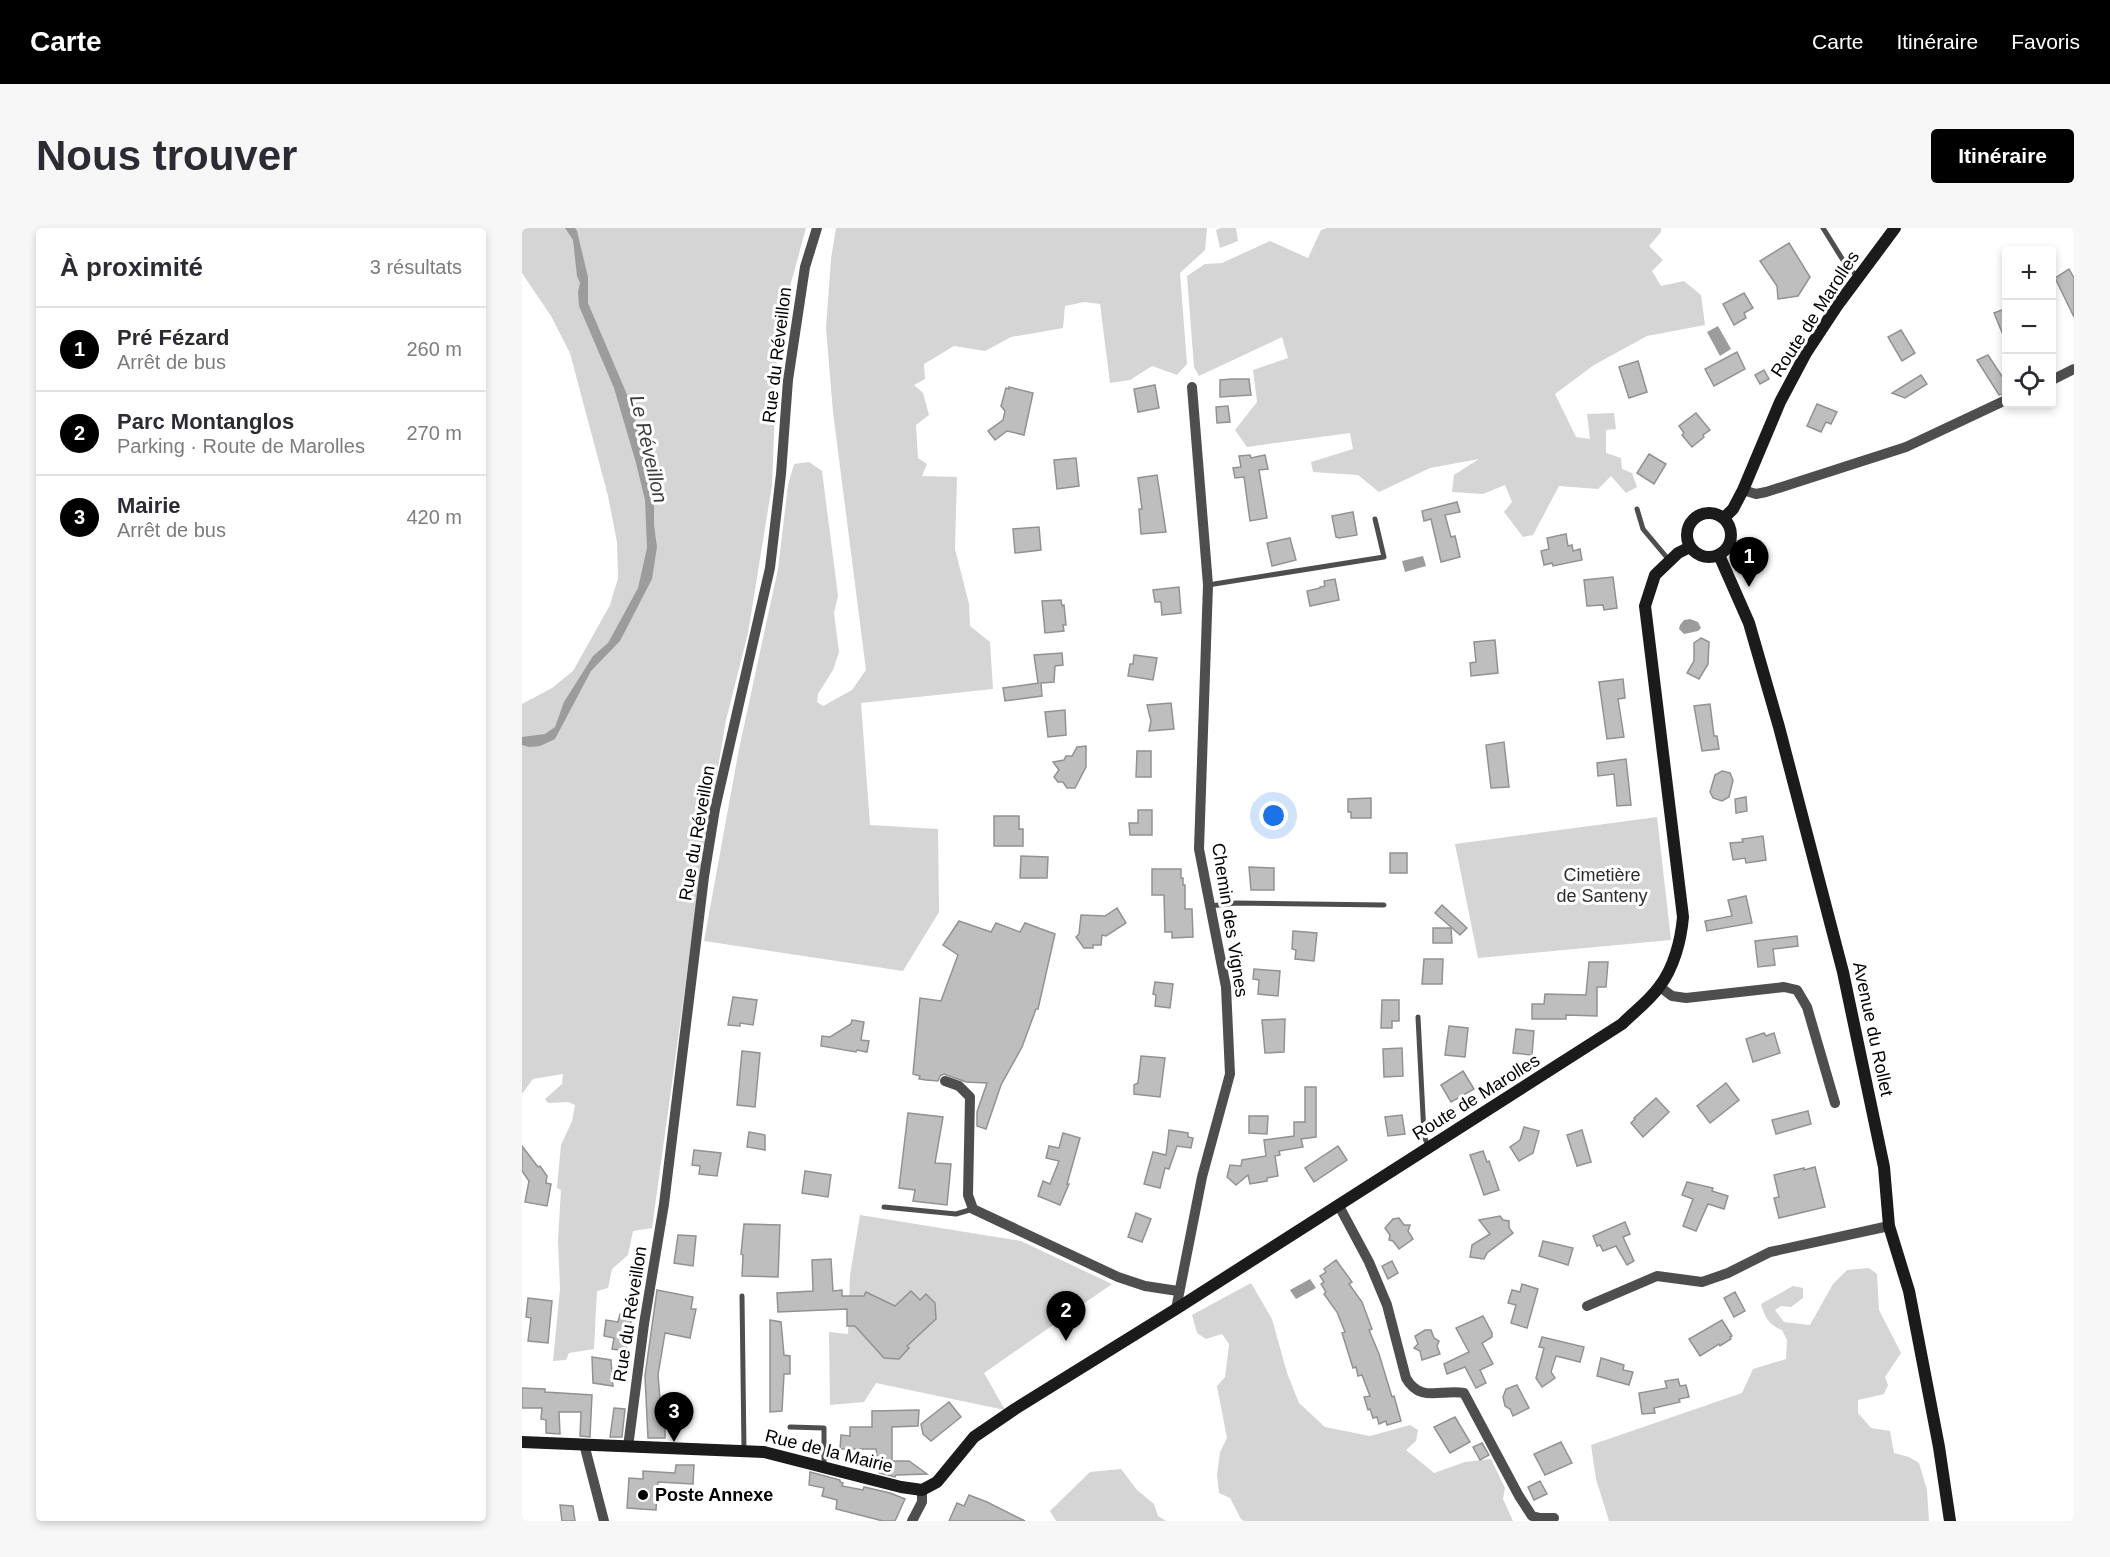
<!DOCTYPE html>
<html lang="fr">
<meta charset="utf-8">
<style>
body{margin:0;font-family:Arial,sans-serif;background:#f7f7f7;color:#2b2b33}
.controls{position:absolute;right:18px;top:18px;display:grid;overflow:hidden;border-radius:6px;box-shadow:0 3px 9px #0003}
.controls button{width:54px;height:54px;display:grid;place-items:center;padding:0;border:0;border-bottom:2px solid #e1e1e2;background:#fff;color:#2b2b33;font:30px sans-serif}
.you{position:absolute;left:752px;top:588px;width:21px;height:21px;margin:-15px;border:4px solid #fff;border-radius:50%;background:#1a73e8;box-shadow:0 0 0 9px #1a73e833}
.badge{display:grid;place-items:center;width:39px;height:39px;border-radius:50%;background:#000;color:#fff;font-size:20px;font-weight:700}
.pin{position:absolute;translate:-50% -50px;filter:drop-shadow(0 2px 3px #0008)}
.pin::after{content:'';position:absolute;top:32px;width:21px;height:18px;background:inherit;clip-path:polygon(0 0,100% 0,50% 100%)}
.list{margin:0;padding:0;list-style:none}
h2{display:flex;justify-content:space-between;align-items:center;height:78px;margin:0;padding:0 24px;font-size:26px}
h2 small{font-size:20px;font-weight:400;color:#7c7c81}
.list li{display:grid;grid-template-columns:39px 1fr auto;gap:18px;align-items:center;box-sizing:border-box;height:84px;padding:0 24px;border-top:2px solid #e1e1e2}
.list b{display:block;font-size:22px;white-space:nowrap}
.list p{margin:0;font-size:20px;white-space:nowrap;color:#7c7c81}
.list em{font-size:20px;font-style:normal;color:#7c7c81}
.icon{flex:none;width:33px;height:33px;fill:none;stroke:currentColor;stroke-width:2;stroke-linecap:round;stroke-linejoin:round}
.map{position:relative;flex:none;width:1552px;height:1293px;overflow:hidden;border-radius:6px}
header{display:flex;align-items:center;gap:36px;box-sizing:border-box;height:84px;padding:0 30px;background:#000;color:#fff}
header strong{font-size:28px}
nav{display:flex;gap:33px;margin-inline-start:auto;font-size:21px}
.intro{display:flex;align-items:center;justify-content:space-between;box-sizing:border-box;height:144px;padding:0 36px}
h1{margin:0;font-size:42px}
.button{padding:15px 27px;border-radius:6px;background:#000;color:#fff;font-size:21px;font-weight:700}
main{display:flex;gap:36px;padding:0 36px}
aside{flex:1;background:#fff;border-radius:6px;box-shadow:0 3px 9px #0003}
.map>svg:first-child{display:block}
.green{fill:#d5d5d5}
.water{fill:#9c9c9c}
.building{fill:#bebebe;stroke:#929292;stroke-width:1.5}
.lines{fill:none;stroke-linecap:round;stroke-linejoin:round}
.lane{stroke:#4e4e4e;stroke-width:5}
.street{stroke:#4e4e4e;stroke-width:10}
.secondary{stroke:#1b1b1b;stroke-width:12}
.poi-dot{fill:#000;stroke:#fff;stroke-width:2}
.labels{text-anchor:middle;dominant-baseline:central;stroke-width:6;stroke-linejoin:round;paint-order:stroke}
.street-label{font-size:18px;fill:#000;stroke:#fff}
.park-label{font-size:18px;fill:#2c2c2c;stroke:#fff}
.poi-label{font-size:18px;font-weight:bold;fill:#000;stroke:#fff;text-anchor:start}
.water-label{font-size:20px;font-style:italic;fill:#3d3d3d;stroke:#fff}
</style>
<header>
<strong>Carte</strong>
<nav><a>Carte</a><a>Itinéraire</a><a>Favoris</a></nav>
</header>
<div class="intro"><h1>Nous trouver</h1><a class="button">Itinéraire</a></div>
<main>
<aside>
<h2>À proximité<small>3 résultats</small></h2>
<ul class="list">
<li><span class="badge">1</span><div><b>Pré Fézard</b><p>Arrêt de bus</p></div><em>260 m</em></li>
<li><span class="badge">2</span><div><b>Parc Montanglos</b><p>Parking · Route de Marolles</p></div><em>270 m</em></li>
<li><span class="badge">3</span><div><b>Mairie</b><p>Arrêt de bus</p></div><em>420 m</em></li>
</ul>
</aside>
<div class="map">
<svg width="1552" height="1293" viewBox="0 0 1552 1293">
<rect width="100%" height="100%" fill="#fff"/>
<g class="green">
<polygon points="0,0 284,0 269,55 255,129 250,257 226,405 204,492 182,622 130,1000 111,1003 106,1027 90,1041 86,1060 75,1063 72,1121 47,1125 44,1132 31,1133 38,1061 36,1012 39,962 35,960 39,917 50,893 53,877 46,874 26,875 23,871 40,856 41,846 11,851 0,866 0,476 30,460 51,443 88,377 96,350 95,314 86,268 48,125 29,88 0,45"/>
<polygon points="314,0 685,0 683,22 658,45 665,136 655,147 630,138 608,152 588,155 578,76 562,74 543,78 541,100 489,109 463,123 432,118 402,136 403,151 392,157 401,165 407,187 394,197 396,230 405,236 400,248 435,249 433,321 447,376 448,398 468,414 471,461 339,475 348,597 416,601 417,684 381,743 182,713 217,521 256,341 266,257 272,236 287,234 300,243 316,368 312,385 317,424 311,442 296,466 295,474 301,478 330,462 344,442 311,184 304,100 309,31"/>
<polygon points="699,0 714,0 716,13 698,20 694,2"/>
<polygon points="805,0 1139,0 1139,4 1127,18 1141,32 1130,43 1139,58 1162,53 1179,67 1183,97 1125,108 1072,137 1033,166 1054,209 1068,211 1065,186 1092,185 1094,201 1084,202 1084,225 1099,230 1100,241 1110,245 1115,259 1104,265 1089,248 1076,261 1037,258 1011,307 1001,309 982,284 990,274 983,257 961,266 930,264 932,247 957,231 908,240 857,264 836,247 791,244 789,234 831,221 828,205 725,219 713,202 735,174 731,142 766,130 760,109 677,148 672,139 665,48 683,36 700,35 748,13 786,30 799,2"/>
<polygon points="1135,589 1149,712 956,730 933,616"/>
<polygon points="338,987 499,1013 590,1056 462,1145 483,1182 354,1155 342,1174 308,1177 307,1104 326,1106 328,1047"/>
<path d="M1347,1040L1355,1046L1357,1082L1379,1125L1363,1149L1366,1157L1362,1166L1336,1172V1185L1349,1200L1368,1203L1372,1225L1387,1229L1397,1235L1405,1262L1407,1293H1087L1074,1251L1069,1217L1220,1165L1231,1141L1264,1131L1265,1112L1260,1102C1247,1097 1243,1090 1239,1076L1271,1058L1281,1060V1070L1269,1079L1259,1078L1253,1082L1262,1094L1288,1097L1311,1056L1325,1042Z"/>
<polygon points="729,1055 750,1091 765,1145 777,1175 803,1199 848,1208 888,1197 896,1202 894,1213 884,1222 912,1245 943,1234 969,1231 983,1260 981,1271 991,1293 722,1293 719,1291 708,1270 697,1265 695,1247 698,1224 705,1210 695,1158 703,1149 707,1116 700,1106 684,1111 675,1105 670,1087"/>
<polygon points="599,1241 615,1262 632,1276 636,1288 644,1293 534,1293 528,1283 568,1244"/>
</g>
<g class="water">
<polygon points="43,0 53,0 55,3 66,49 66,75 109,176 132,268 132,297 135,319 130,351 98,413 69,443 33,511 18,518 7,519 0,517 0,509 23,506 33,499 42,474 71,428 86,415 116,360 125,320 123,272 114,235 92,160 57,78 56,64 58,55 55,48 51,12"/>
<polygon points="1196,98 1209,121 1198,128 1185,104"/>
<polygon points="901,328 904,338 883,344 880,333"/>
<polygon points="1168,391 1176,394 1179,400 1176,403 1162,406 1157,401 1158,397 1162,392"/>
<polygon points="788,1051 794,1060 774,1071 768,1062"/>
</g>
<g class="building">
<polygon points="1267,15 1288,49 1276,68 1256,71 1255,58 1238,33"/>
<polygon points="1547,41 1552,50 1552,89 1533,50"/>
<polygon points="1222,65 1231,80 1222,85 1224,90 1212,97 1201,76"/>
<polygon points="1485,80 1485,114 1484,114 1472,85"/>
<polygon points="1379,102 1393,125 1380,133 1366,109"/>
<polygon points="1215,124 1223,141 1192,158 1183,141"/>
<polygon points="1466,127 1485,156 1485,165 1477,167 1455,132"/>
<polygon points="1116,133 1125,164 1107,170 1097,139"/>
<polygon points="1242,142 1247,151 1238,156 1233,147"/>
<polygon points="1399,147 1405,156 1383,170 1370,165"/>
<polygon points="710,151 727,151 729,167 698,169 698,152"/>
<polygon points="633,157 637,180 616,184 612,161"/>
<polygon points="487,159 511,165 502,207 485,203 473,212 466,203 481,192 483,183 479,178 484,160 487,161"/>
<polygon points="1295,176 1315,184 1309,196 1304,194 1299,204 1285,198"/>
<polygon points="706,178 708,194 695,195 694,179"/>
<polygon points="1174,185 1188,202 1181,207 1182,209 1170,219 1160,207 1162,205 1157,198"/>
<polygon points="1127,226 1144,236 1132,256 1115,245"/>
<polygon points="728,227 729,230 743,227 746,241 737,242 745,290 728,293 722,249 713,250 711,240 719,239 717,228"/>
<polygon points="554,230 557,258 535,261 532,232"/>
<polygon points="635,247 644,304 619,306 617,281 620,281 616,250"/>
<polygon points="935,274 938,284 923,287 929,309 933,308 938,329 919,334 909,291 902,293 900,283"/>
<polygon points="831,284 835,307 817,310 814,309 810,288"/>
<polygon points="517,299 519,322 493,325 491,301"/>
<polygon points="1044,306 1046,318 1050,317 1051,323 1058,321 1060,332 1031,338 1030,335 1022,337 1019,323 1027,321 1025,310"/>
<polygon points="768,310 774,332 750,338 745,315"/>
<polygon points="1091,349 1095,380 1082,382 1081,377 1065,378 1062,352"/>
<polygon points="813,351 817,372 788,378 785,363 798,360 798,359 803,358 802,353"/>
<polygon points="657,359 659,385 640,387 639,374 633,374 631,362"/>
<polygon points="539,372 540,378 542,377 544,397 541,397 542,403 523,405 520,373"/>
<polygon points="1179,410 1187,414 1186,436 1177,451 1165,445 1172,433 1172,415"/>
<polygon points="973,412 976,445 949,448 948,435 954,434 952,414"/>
<polygon points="540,425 541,437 533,438 532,454 519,455 520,468 483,473 481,460 517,455 516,455 512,427"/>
<polygon points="612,427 635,430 631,452 606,448 608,436 611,436"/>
<polygon points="1101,451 1103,470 1096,471 1102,509 1085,511 1077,454"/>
<polygon points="649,475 652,501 627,503 629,493 625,477"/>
<polygon points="1188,476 1192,508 1195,508 1197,521 1180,523 1172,478"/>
<polygon points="543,482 544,507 526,509 523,484"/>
<polygon points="982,514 987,559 969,560 964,517"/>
<polygon points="564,518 564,539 553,560 545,560 541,554 536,554 532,549 537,542 531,534 542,532 544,528 550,528 555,519"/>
<polygon points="615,523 629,523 629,549 614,549"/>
<polygon points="1104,531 1109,577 1095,578 1092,546 1076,548 1075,535"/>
<polygon points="1200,543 1208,545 1211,552 1207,569 1200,573 1191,570 1188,564 1193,547"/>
<polygon points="1224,569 1225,583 1214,585 1213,571"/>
<polygon points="849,570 849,590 829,590 829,584 826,584 826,571"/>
<polygon points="616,582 630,582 630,607 608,607 607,595 616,595"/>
<polygon points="472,588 497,588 497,601 501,601 501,618 472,618"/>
<polygon points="1241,608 1244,632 1224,635 1223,630 1211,632 1208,615 1221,614 1220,611"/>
<rect x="868" y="625" width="17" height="20"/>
<polygon points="499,628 526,629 525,650 498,650"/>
<polygon points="727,639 752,640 752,662 729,662"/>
<polygon points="630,641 659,641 659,650 661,650 661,657 663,657 663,681 670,681 671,709 650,710 650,704 643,704 642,667 630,667"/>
<polygon points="1224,668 1230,695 1185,703 1183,693 1210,688 1206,672"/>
<polygon points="920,677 945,700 938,707 913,685"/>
<polygon points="595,680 604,695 584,708 580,707 579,717 571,717 571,720 562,720 554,709 557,706 559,687 583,688"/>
<polygon points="437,693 469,704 474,695 498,704 503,695 533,706 516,781 514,781 500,819 479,857 464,901 455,898 455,884 465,855 444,854 422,846 418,848 416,853 404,852 397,851 398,848 391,846 398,770 419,773 436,727 421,717"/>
<polygon points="911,700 929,700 930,715 911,715"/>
<polygon points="771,703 795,705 792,733 773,731 774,722 770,721"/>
<polygon points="1275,708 1276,718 1251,721 1253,737 1236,739 1233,713"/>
<polygon points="902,731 921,731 920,756 900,756"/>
<polygon points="1067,734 1086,734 1084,759 1075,759 1075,788 1044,787 1044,791 1010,791 1010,776 1022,776 1023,766 1064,767"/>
<polygon points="732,741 758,743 756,768 736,766 737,752 731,751"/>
<polygon points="633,754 651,756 648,780 633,778 634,767 631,766"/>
<polygon points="211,769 235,772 231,797 218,795 218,798 206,797"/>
<polygon points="860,772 877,772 877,793 870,793 870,800 859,800"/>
<polygon points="763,791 762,824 743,825 740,792"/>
<polygon points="330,792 342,794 339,812 347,813 345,824 335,822 334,824 299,818 300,808 308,809 329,796"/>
<polygon points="927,798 946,800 943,829 923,827"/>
<polygon points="994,801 1012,803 1010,827 991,825"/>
<polygon points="1242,805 1244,808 1252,805 1258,825 1231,834 1224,811"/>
<polygon points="880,820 881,848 862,849 861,821"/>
<polygon points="220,823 238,825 233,879 215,877"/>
<polygon points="619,828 643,830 638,869 612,866 612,857 616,855"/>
<polygon points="941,843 952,861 929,874 919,857"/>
<polygon points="1204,855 1217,872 1188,895 1175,878"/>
<polygon points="783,859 794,859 794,909 779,911 781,919 757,923 758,927 753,928 756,948 745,950 745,953 728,956 726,947 714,957 705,949 708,937 719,938 720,932 744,928 742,912 772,908 772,894 783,894"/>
<polygon points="1134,870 1147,884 1121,909 1109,895 1113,891 1112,890"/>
<polygon points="1286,883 1289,896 1254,906 1250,892"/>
<polygon points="386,885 421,889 413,935 429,936 425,977 391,973 393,962 377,960"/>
<polygon points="880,887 883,906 866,908 863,889"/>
<polygon points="727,888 746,888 745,906 727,905"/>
<polygon points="1002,899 1017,903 1011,925 997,933 988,919 998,912"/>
<polygon points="647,902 666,905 666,909 671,910 669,920 655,918 647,941 643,940 638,960 622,956 631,924 644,927"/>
<polygon points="1060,902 1069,934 1055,938 1045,907"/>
<polygon points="227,904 243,907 243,922 225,919"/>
<polygon points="541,905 558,910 545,956 547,956 538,977 516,968 521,953 528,956 537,933 524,930 527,918 537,920"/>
<polygon points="0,918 16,939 18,938 25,948 24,955 29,956 25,978 3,974 7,953 0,943"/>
<polygon points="816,918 825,932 792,954 783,940"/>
<polygon points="172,922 199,925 195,948 177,946 178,938 170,937"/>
<polygon points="961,923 965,934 967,933 977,962 962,967 948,927"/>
<polygon points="1293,939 1303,979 1257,990 1252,970 1257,969 1252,947 1282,940 1282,942"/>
<polygon points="283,943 309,947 306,969 280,965"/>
<polygon points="1165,954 1191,960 1190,963 1206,968 1202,981 1186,976 1174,1003 1161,998 1171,971 1160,967"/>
<polygon points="614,985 629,991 620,1014 606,1009"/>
<polygon points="978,988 981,992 987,993 987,1000 991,1005 965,1025 962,1031 948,1029 950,1017 968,1006 957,992"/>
<polygon points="877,990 882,997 888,997 886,1003 891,1011 877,1021 871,1013 867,1012 868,1007 863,1000 871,991"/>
<polygon points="1103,994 1108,1006 1101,1009 1112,1033 1105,1037 1094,1018 1081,1023 1078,1017 1075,1018 1071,1008"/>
<polygon points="222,996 258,997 256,1049 220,1048 221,1027 219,1026"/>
<polygon points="156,1007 174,1008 171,1038 152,1035"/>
<polygon points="1021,1013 1051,1020 1046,1037 1017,1028"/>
<polygon points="309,1031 311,1063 320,1062 320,1068 342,1068 344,1064 373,1078 389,1063 398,1072 404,1066 413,1075 414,1091 385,1118 387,1120 377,1131 362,1130 333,1098 325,1098 325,1081 256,1084 255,1065 291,1063 290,1032"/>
<polygon points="814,1032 830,1054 827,1056 840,1074 850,1101 847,1102 857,1126 870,1169 872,1168 879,1193 865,1197 864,1193 857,1196 855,1189 851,1190 848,1181 846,1182 842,1169 848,1168 840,1147 836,1148 834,1139 831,1140 820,1105 823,1104 815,1084 802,1066 804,1064 799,1056 802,1054 798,1048 804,1044 802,1041"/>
<polygon points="870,1033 876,1045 866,1051 860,1038"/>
<polygon points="1000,1056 1016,1061 1005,1100 989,1095 994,1077 986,1075 990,1062 998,1064"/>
<polygon points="135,1062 171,1069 169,1081 174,1081 168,1110 143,1105 136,1147 138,1171 147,1171 147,1196 143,1196 143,1210 126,1210 123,1148"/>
<polygon points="1213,1064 1223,1083 1212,1089 1202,1070"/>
<polygon points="6,1070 30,1073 26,1115 6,1113 9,1090 4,1089"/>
<polygon points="98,1086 110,1088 104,1123 90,1121 92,1110 82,1108 84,1092 96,1094"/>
<polygon points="961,1088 970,1105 970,1109 960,1115 971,1136 958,1142 964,1155 954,1160 943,1139 925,1146 922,1136 947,1124 934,1100"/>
<polygon points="248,1092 259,1094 262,1127 268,1128 268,1146 262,1146 260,1183 248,1184"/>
<polygon points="1200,1092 1210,1108 1208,1109 1209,1111 1198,1118 1197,1116 1178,1128 1167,1111"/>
<polygon points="903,1102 909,1102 912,1110 917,1113 915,1118 918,1126 900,1132 898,1123 892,1120 896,1116 893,1108"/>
<polygon points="1020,1109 1062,1119 1058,1134 1034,1128 1029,1144 1033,1150 1020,1159 1014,1150 1022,1120 1017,1119"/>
<polygon points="70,1129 89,1132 91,1158 71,1155"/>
<polygon points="1079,1130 1102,1137 1101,1142 1111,1144 1107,1157 1075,1148"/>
<polygon points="1156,1151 1158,1158 1164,1157 1167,1169 1157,1171 1158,1174 1132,1180 1133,1185 1120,1186 1117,1165 1145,1160 1143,1153"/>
<polygon points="995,1157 1007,1180 991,1188 988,1181 983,1178 981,1169 984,1161"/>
<polygon points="0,1160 23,1161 23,1164 70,1167 68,1209 58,1208 59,1184 37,1184 38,1206 24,1205 24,1192 19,1191 20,1180 0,1180"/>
<polygon points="427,1174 439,1189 409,1213 401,1206 399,1196"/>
<polygon points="92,1180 103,1181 100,1209 88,1209"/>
<polygon points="397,1182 396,1198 370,1199 370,1233 387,1233 405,1246 374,1247 373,1249 357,1245 354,1221 318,1221 319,1207 328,1208 328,1199 350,1199 350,1183"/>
<polygon points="933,1189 948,1214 928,1225 912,1199"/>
<polygon points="1039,1214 1050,1235 1023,1247 1012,1226"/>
<polygon points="960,1215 967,1227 958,1232 951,1219"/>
<polygon points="154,1237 172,1237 171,1256 136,1254 134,1282 105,1280 107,1250 121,1251 121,1243 153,1245"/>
<polygon points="288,1244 318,1252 318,1254 321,1255 320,1258 341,1262 342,1259 368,1265 383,1271 373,1293 361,1293 314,1281 315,1272 300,1268 302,1260 287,1257"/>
<polygon points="1018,1253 1025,1266 1012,1272 1006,1259"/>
<polygon points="447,1267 465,1274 503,1293 427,1293 435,1275 442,1278"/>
<polygon points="38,1277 51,1278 53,1293 40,1293"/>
</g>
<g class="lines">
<g class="lane">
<polyline points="1301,0 1324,37 1335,48"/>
<polyline points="1115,281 1121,301 1147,332"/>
<polyline points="686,357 862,329 853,291"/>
<polyline points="688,678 714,675 862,677"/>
<polyline points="896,789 902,907 906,919"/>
<polyline points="362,979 434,986 451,981"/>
<polyline points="220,1068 222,1222"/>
<polyline points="268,1199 302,1200 302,1238"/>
</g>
<g class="street">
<polyline points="1530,152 1552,141"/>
<polyline points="1221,262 1234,266 1244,264 1384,219 1484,172"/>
<polyline points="1138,759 1150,768 1164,770 1262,759 1275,762 1285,779 1313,875"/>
<polyline points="423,853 437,858 448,869 446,967 451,981 596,1049 623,1058 656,1063"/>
<path d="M817,978L847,1034L865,1077L884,1150C898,1175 919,1161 942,1165L997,1268L1010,1288L1018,1290H1032"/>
<polyline points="1065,1078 1135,1048 1180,1054 1206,1045 1248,1024 1367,998"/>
<polyline points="654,1081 680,949 708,846 704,759 677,621 686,357 670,159"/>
<polyline points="62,1216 82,1293"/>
<polyline points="106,1219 122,1096 142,976 182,649 193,581 248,340 259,246 266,152 283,39 295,0"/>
<polyline points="390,1293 400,1274 400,1262"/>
</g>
<g class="secondary">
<circle cx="1187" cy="307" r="22"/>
<polyline points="1202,290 1211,281 1221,262 1258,174 1284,125 1315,78 1373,0"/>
<polyline points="1197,327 1227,395 1257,499 1321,744 1362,939 1367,998 1387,1063 1417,1219 1428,1293"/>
<path d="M0,1214L242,1224L379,1259L400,1262L415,1254L452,1209L493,1181L654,1081L1100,796C1112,784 1127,773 1137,759C1152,740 1159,712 1161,689L1123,378L1133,347L1156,325L1168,319"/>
</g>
</g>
<circle class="poi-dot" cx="121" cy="1267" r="6"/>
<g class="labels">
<g class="street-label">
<text transform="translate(1293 86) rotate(-57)">Route de Marolles</text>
<text transform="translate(255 127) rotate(-83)">Rue du Réveillon</text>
<text transform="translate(175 605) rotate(-80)">Rue du Réveillon</text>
<text transform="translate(708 692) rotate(81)">Chemin des Vignes</text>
<text transform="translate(1351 801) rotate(78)">Avenue du Rollet</text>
<text transform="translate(954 869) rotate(-32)">Route de Marolles</text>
<text transform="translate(108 1086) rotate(-81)">Rue du Réveillon</text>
<text transform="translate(307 1223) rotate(14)">Rue de la Mairie</text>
</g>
<g class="park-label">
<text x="1080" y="647">Cimetière<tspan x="1080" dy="21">de Santeny</tspan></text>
</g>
<g class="poi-label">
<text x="133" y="1267">Poste Annexe</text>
</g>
<g class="water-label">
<text transform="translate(127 221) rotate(77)">Le Réveillon</text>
</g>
</g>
</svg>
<div class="controls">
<button>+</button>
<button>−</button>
<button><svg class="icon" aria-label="locate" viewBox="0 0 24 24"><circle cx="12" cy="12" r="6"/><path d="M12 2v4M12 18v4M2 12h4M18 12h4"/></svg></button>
</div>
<div class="you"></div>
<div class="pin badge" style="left:1227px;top:359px">1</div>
<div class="pin badge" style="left:544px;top:1113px">2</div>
<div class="pin badge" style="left:152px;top:1214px">3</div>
</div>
</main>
